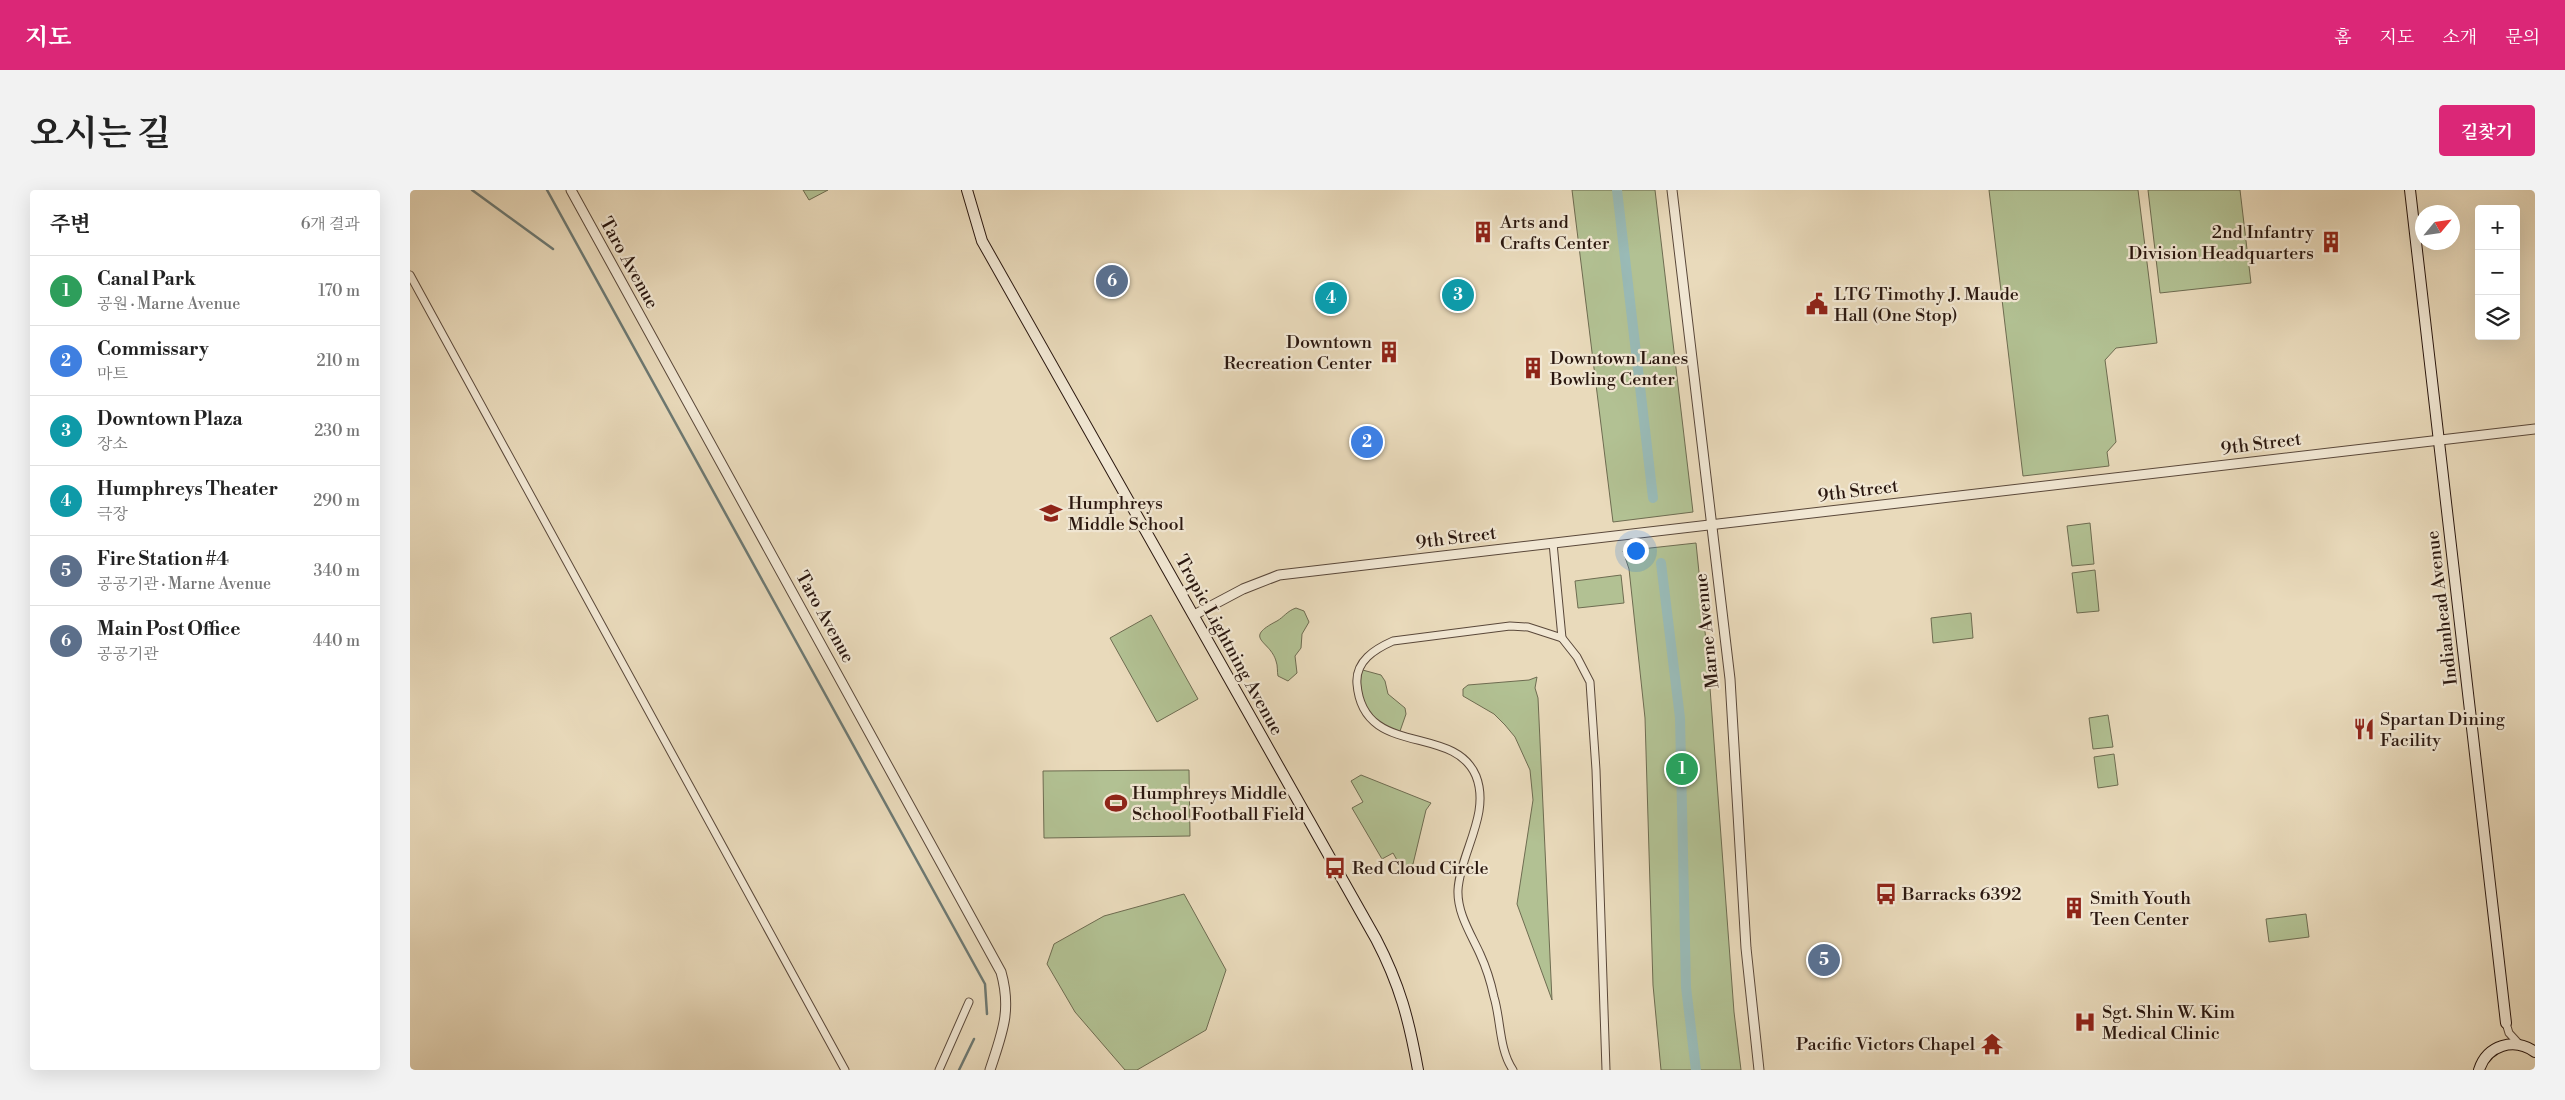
<!DOCTYPE html>
<html lang="ko">
<meta charset="utf-8">
<style>
body{margin:0;font-family:"Libre Bodoni","Noto Serif KR",serif;background:#f2f2f2;color:#222}
.controls{position:absolute;right:15px;top:15px;display:grid;overflow:hidden;border-radius:5px;box-shadow:0 5px 20px #0002}
.controls button{width:45px;height:45px;display:grid;place-items:center;padding:0;border:0;border-bottom:1px solid #e0e0e0;background:#fff;color:#222;font:25px sans-serif}
.compass{position:absolute;left:2005px;top:15px;width:45px;height:45px;border-radius:50%;background:#fff;box-shadow:0 5px 20px #0002;rotate:61deg}
.you{position:absolute;left:1225px;top:360px;width:18px;height:18px;margin:-12px;border:4px solid #fff;border-radius:50%;background:#1a73e8;box-shadow:0 0 0 8px #1a73e833}
.badge{display:grid;place-items:center;width:32px;height:32px;border-radius:50%;background:#db2777;color:#fff;font-size:16px;font-weight:700}
.pin{position:absolute;translate:-50% -50%;border:2px solid #fff;box-shadow:0 1px 5px #0006}
.list{margin:0;padding:0;list-style:none}
h2{display:flex;justify-content:space-between;align-items:center;height:65px;margin:0;padding:0 20px;font-size:21px}
h2 small{font-size:16px;font-weight:400;color:#767676}
.list li{display:grid;grid-template-columns:32px 1fr auto;gap:15px;align-items:center;box-sizing:border-box;height:70px;padding:0 20px;border-top:1px solid #e0e0e0}
.list b{display:block;font-size:19px;white-space:nowrap}
.list p{margin:0;font-size:16px;white-space:nowrap;color:#767676}
.list em{font-size:16px;font-style:normal;color:#767676}
.icon{flex:none;width:28px;height:28px;fill:none;stroke:currentColor;stroke-width:2;stroke-linecap:round;stroke-linejoin:round}
.map{position:relative;flex:none;width:2125px;height:880px;overflow:hidden;border-radius:5px}
header{display:flex;align-items:center;gap:30px;box-sizing:border-box;height:70px;padding:0 25px;background:#db2777;color:#fff}
header strong{font-size:24px}
nav{display:flex;gap:28px;margin-inline-start:auto;font-size:18px}
.intro{display:flex;align-items:center;justify-content:space-between;box-sizing:border-box;height:120px;padding:0 30px}
h1{margin:0;font-size:35px}
.button{padding:12px 22px;border-radius:5px;background:#db2777;color:#fff;font-size:18px;font-weight:700}
main{display:flex;gap:30px;padding:0 30px}
aside{flex:1;background:#fff;border-radius:5px;box-shadow:0 5px 20px #0002}
.map>svg:first-child{display:block}
.green{fill:#b2c193;stroke:#6e6c51}
.lines{fill:none;stroke-linecap:round;stroke-linejoin:round}
.stream{stroke:#6d7973;stroke-width:2.5}
.canal{stroke:#99bab6;stroke-width:10}
.minor-casing{stroke:#5a483a;stroke-width:9}
.tertiary-casing{stroke:#5a483a;stroke-width:11}
.secondary-casing{stroke:#2a170f;stroke-width:12}
.minor{stroke:#f1e7d3;stroke-width:7}
.tertiary{stroke:#f1e7d3;stroke-width:9}
.secondary{stroke:#f1e7d3;stroke-width:10}
.labels{text-anchor:middle;dominant-baseline:central;stroke-width:4.5;stroke-linejoin:round;paint-order:stroke}
.poi-label{font-size:18px;fill:#2a170f;stroke:#f1e7d3;text-anchor:start}
.street-label{font-size:18px;fill:#2a170f;stroke:#f1e7d3}
</style>
<header>
<strong>지도</strong>
<nav><a>홈</a><a>지도</a><a>소개</a><a>문의</a></nav>
</header>
<div class="intro"><h1>오시는 길</h1><a class="button">길찾기</a></div>
<main>
<aside>
<h2>주변<small>6개 결과</small></h2>
<ul class="list">
<li><span class="badge" style="background:#2e9e5b">1</span><div><b>Canal Park</b><p>공원 · Marne Avenue</p></div><em>170 m</em></li>
<li><span class="badge" style="background:#3f7fe0">2</span><div><b>Commissary</b><p>마트</p></div><em>210 m</em></li>
<li><span class="badge" style="background:#0f9aa8">3</span><div><b>Downtown Plaza</b><p>장소</p></div><em>230 m</em></li>
<li><span class="badge" style="background:#0f9aa8">4</span><div><b>Humphreys Theater</b><p>극장</p></div><em>290 m</em></li>
<li><span class="badge" style="background:#5c6f8a">5</span><div><b>Fire Station #4</b><p>공공기관 · Marne Avenue</p></div><em>340 m</em></li>
<li><span class="badge" style="background:#5c6f8a">6</span><div><b>Main Post Office</b><p>공공기관</p></div><em>440 m</em></li>
</ul>
</aside>
<div class="map">
<svg width="2125" height="880" viewBox="0 0 2125 880">
<rect width="100%" height="100%" fill="#e9dabb"/>
<filter id="stains"><feTurbulence type="fractalNoise" baseFrequency=".004" numOctaves="4"/><feColorMatrix values="0 0 0 0 .2 0 0 0 0 .09 0 0 0 0 .02 0 0 0 .5 -.17"/></filter>
<radialGradient id="worn" r=".72"><stop offset=".6" stop-color="#630" stop-opacity="0"/><stop offset="1" stop-color="#630" stop-opacity=".3"/></radialGradient>
<g class="green">
<polygon points="393,0 418,0 399,10"/>
<polygon points="1162,0 1245,0 1283,322 1203,332"/>
<polygon points="1579,0 1728,0 1747,153 1706,158 1695,170 1706,252 1697,262 1699,276 1613,286"/>
<polygon points="1738,0 1830,0 1841,93 1750,103"/>
<polygon points="1680,333 1684,374 1662,376 1657,336"/>
<polygon points="1286,353 1298,471 1324,822 1331,880 1251,880 1243,795 1235,528 1219,379 1213,361"/>
<polygon points="1685,380 1689,421 1667,423 1662,383"/>
<polygon points="1211,385 1214,413 1168,418 1165,391"/>
<path d="M886,418L894,421L899,432L892,444L891,458L885,466L887,483L878,491L868,486C867,482 868,476 866,471C860,450 832,449 867,431C874,427 877,421 886,418Z"/>
<polygon points="1561,423 1563,448 1523,453 1521,428"/>
<polygon points="741,425 788,509 747,532 700,448"/>
<polygon points="949,479 971,485 975,491 978,504 995,518 996,524 989,544 971,537 949,514"/>
<polygon points="1127,487 1125,498 1128,508 1142,810 1107,714 1123,610 1120,580 1105,547 1095,535 1084,524 1053,506 1053,499 1058,495 1119,490"/>
<polygon points="1698,525 1703,557 1683,559 1679,528"/>
<polygon points="1704,564 1708,595 1688,598 1684,567"/>
<polygon points="779,580 780,646 634,648 633,581"/>
<polygon points="951,585 1021,613 1016,620 1003,674 992,679 983,663 972,669 942,618 953,612 941,591"/>
<polygon points="774,704 816,780 796,840 727,880 715,880 665,822 637,774 644,754 694,726"/>
<polygon points="1896,724 1899,747 1859,752 1856,729"/>
</g>
<g class="lines">
<g class="stream">
<polyline points="62,0 143,59"/>
<polyline points="137,0 575,794 577,824"/>
<polyline points="549,880 564,849"/>
</g>
<g class="canal">
<polyline points="1207,0 1243,308"/>
<polyline points="1251,373 1270,528 1276,797 1286,880"/>
</g>
<g class="minor-casing">
<g id="minor">
<polyline points="0,85 435,880"/>
<polyline points="1143,353 1152,448"/>
<polyline points="2096,833 2099,843 2110,855"/>
<polyline points="529,880 559,812"/>
<path d="M1103,880C1089,860 1091,830 1084,807C1081,793 1076,777 1070,764C1061,744 1047,723 1048,700C1050,663 1081,624 1066,586C1044,533 953,569 947,494C945,471 965,459 983,451L1100,436L1118,437L1152,448L1167,467L1180,492L1186,580L1196,880"/>
</g>
</g>
<g class="tertiary-casing">
<g id="tertiary">
<path d="M161,0L591,782C602,821 592,843 580,880"/>
<polyline points="1262,0 1320,489 1336,758 1349,880"/>
<polyline points="784,425 833,399 869,385 2125,239"/>
</g>
</g>
<g class="secondary-casing">
<g id="secondary">
<path d="M557,0L572,51L966,749C990,795 999,830 1008,880"/>
<polyline points="2000,0 2096,833"/>
<path d="M2069,880C2077,855 2104,847 2125,862"/>
</g>
</g>
<use href="#minor" class="minor"/>
<use href="#tertiary" class="tertiary"/>
<use href="#secondary" class="secondary"/>
</g>
<defs>
<g id="building-bare" transform="scale(1.725)"><path d="M-4-6H4V6H1V3H-1V6H-4ZM-2.5-4.3h1.7v1.8h-1.7ZM.8-4.3h1.7v1.8H.8ZM-2.5-1h1.7V.8h-1.7ZM.8-1h1.7V.8H.8Z" fill="#8f2418" stroke="#f1e7d3" stroke-width="2.5" paint-order="stroke"/></g>
<g id="civic-bare" transform="scale(1.725)"><path d="M-.6-6.5H3V-4.5H.6V-3L4-1V1h2V6H-6V1h2V-1L-.6-3ZM-1.2 2.5V6h2.4V2.5Z" fill="#8f2418" stroke="#f1e7d3" stroke-width="2.5" paint-order="stroke"/></g>
<g id="school-bare" transform="scale(1.725)"><path d="M0-5L7-2L0 1L-7-2ZM-4 1L0 2.5L4 1V4Q0 6-4 4Z" fill="#8f2418" stroke="#f1e7d3" stroke-width="2.5" paint-order="stroke"/></g>
<g id="restaurant-bare" transform="scale(1.725)"><path d="M-5-6h1v4h1v-4h1v4h1v-4h1v5L-1.5 .5V6h-2V.5L-5-1ZM5-6V6H3V1.5H1.5Q1.5-4 5-6Z" fill="#8f2418" stroke="#f1e7d3" stroke-width="2.5" paint-order="stroke"/></g>
<g id="stadium-bare" transform="scale(1.725)"><path d="M0-5a6.5 5 0 1 0 0 10a6.5 5 0 1 0 0-10ZM-3.5-1.8h7v3.6h-7Z" fill="#8f2418" stroke="#f1e7d3" stroke-width="2.5" paint-order="stroke"/></g>
<g id="bus-bare" transform="scale(1.725)"><path d="M-5-6H5V4H4V6H2V4H-2V6H-4V4H-5ZM-3.5-4V0h7V-4ZM-3.5 1.2v1.5H-2V1.2ZM2 1.2v1.5H3.5V1.2Z" fill="#8f2418" stroke="#f1e7d3" stroke-width="2.5" paint-order="stroke"/></g>
<g id="hospital-bare" transform="scale(1.725)"><path d="M-5-5h3v3.5h4V-5h3V5h-3V1.5h-4V5h-3Z" fill="#8f2418" stroke="#f1e7d3" stroke-width="2.5" paint-order="stroke"/></g>
<g id="temple-bare" transform="scale(1.725)"><path d="M0-6L5-2H3V0L6.5 2.5H4V6H1.5V3h-3V6H-4V2.5H-6.5L-3 0V-2H-5Z" fill="#8f2418" stroke="#f1e7d3" stroke-width="2.5" paint-order="stroke"/></g>
</defs>
<g fill-rule="evenodd">
<use href="#building-bare" x="1073" y="42"/>
<use href="#building-bare" x="1921" y="52"/>
<use href="#civic-bare" x="1407" y="114"/>
<use href="#building-bare" x="979" y="162"/>
<use href="#building-bare" x="1123" y="178"/>
<use href="#school-bare" x="641" y="323"/>
<use href="#restaurant-bare" x="1954" y="539"/>
<use href="#stadium-bare" x="706" y="613"/>
<use href="#bus-bare" x="925" y="678"/>
<use href="#bus-bare" x="1476" y="704"/>
<use href="#building-bare" x="1664" y="718"/>
<use href="#hospital-bare" x="1675" y="832"/>
<use href="#temple-bare" x="1582" y="854"/>
</g>
<g class="labels">
<g class="poi-label">
<text x="1090" y="32">Arts and<tspan x="1090" dy="21">Crafts Center</tspan></text>
<text x="1904" y="42" text-anchor="end">2nd Infantry<tspan x="1904" dy="21">Division Headquarters</tspan></text>
<text x="1424" y="104">LTG Timothy J. Maude<tspan x="1424" dy="21">Hall (One Stop)</tspan></text>
<text x="962" y="152" text-anchor="end">Downtown<tspan x="962" dy="21">Recreation Center</tspan></text>
<text x="1140" y="168">Downtown Lanes<tspan x="1140" dy="21">Bowling Center</tspan></text>
<text x="658" y="313">Humphreys<tspan x="658" dy="21">Middle School</tspan></text>
<text x="1970" y="529">Spartan Dining<tspan x="1970" dy="21">Facility</tspan></text>
<text x="722" y="603">Humphreys Middle<tspan x="722" dy="21">School Football Field</tspan></text>
<text x="942" y="678">Red Cloud Circle</text>
<text x="1492" y="704">Barracks 6392</text>
<text x="1680" y="708">Smith Youth<tspan x="1680" dy="21">Teen Center</tspan></text>
<text x="1692" y="822">Sgt. Shin W. Kim<tspan x="1692" dy="21">Medical Clinic</tspan></text>
<text x="1565" y="854" text-anchor="end">Pacific Victors Chapel</text>
</g>
<g class="street-label">
<text transform="translate(219 73) rotate(61)">Taro Avenue</text>
<text transform="translate(1851 254) rotate(-7)">9th Street</text>
<text transform="translate(1448 301) rotate(-7)">9th Street</text>
<text transform="translate(1046 348) rotate(-7)">9th Street</text>
<text transform="translate(2032 418) rotate(-97)">Indianhead Avenue</text>
<text transform="translate(415 427) rotate(61)">Taro Avenue</text>
<text transform="translate(1297 441) rotate(-96)">Marne Avenue</text>
<text transform="translate(819 455) rotate(61)">Tropic Lightning Avenue</text>
</g>
</g>
<rect width="100%" height="100%" filter="url(#stains)"/>
<rect width="100%" height="100%" fill="url(#worn)"/>
</svg>
<div class="controls">
<button>+</button>
<button>−</button>
<button><svg class="icon" aria-label="layers" viewBox="0 0 24 24"><path d="M12 4l9 5-9 5-9-5zM3 14l9 5 9-5"/></svg></button>
</div>
<svg class="compass" viewBox="-18 -18 36 36"><path d="M0-13l5 13h-10z" fill="#e53935"/><path d="M0 13l5-13h-10z" fill="#767676"/></svg>
<div class="you"></div>
<div class="pin badge" style="left:1272px;top:579px;background:#2e9e5b">1</div>
<div class="pin badge" style="left:957px;top:252px;background:#3f7fe0">2</div>
<div class="pin badge" style="left:1048px;top:105px;background:#0f9aa8">3</div>
<div class="pin badge" style="left:921px;top:108px;background:#0f9aa8">4</div>
<div class="pin badge" style="left:1414px;top:770px;background:#5c6f8a">5</div>
<div class="pin badge" style="left:702px;top:91px;background:#5c6f8a">6</div>
</div>
</main>
